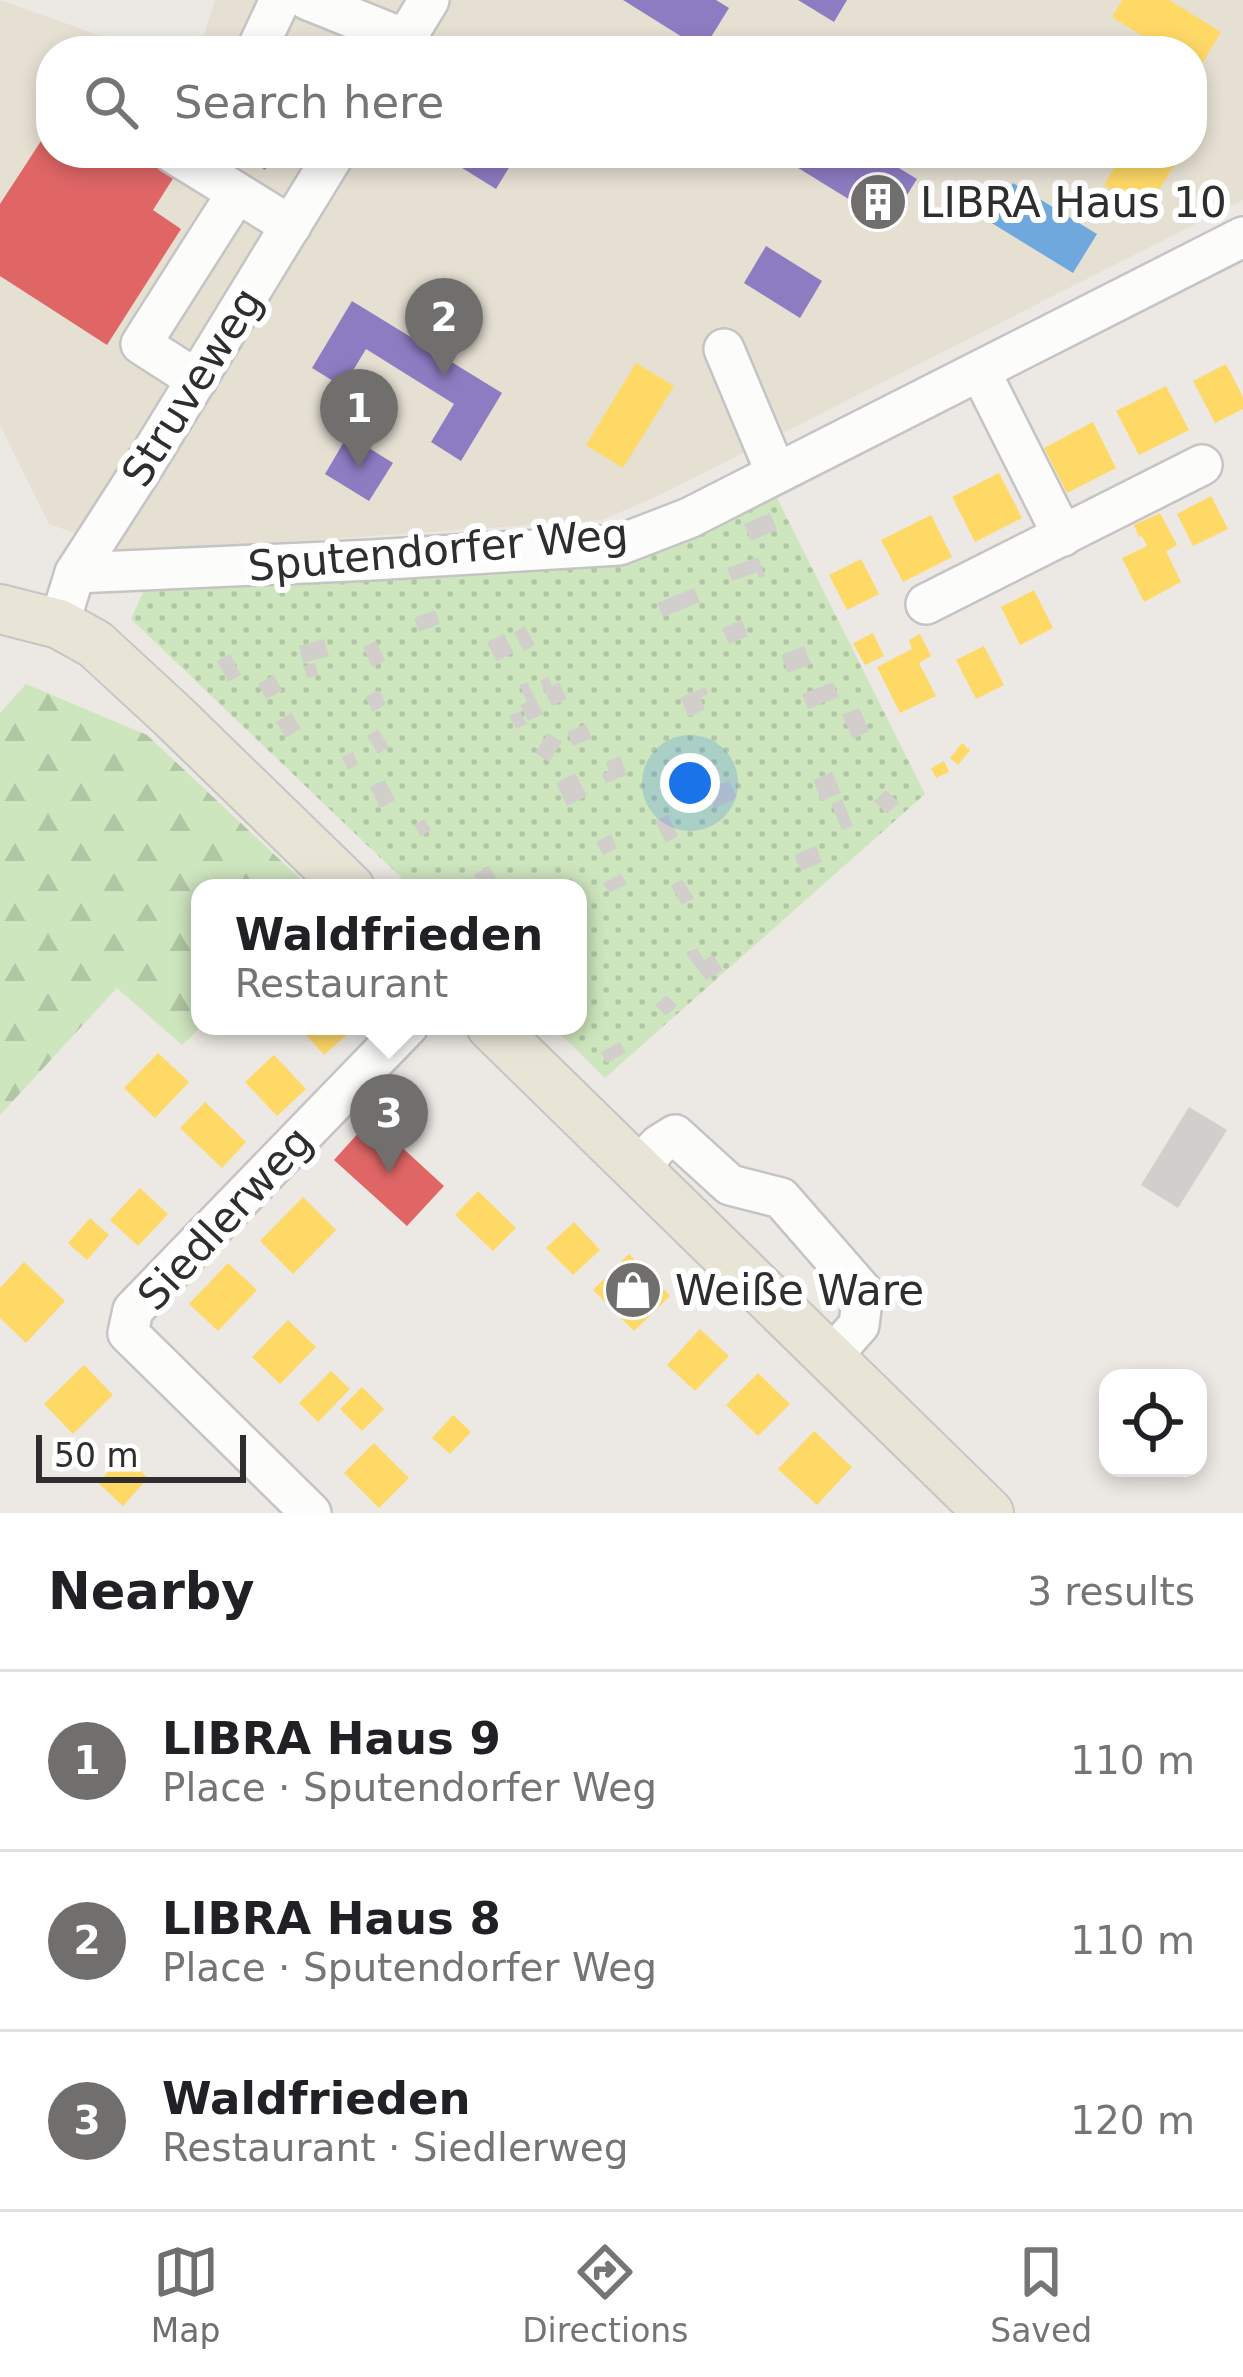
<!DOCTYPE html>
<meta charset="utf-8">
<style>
body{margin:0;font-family:"DejaVu Sans",sans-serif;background:#f2f2f2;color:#202124}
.controls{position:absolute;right:36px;bottom:36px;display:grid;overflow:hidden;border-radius:24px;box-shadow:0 6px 18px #0003}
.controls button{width:108px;height:108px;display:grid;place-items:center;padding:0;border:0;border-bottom:3px solid #e0e0e0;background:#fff;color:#202124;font:60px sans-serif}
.scale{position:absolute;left:36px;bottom:30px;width:210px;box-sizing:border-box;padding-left:12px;border:6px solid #2e2e2e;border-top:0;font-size:33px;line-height:42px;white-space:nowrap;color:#2e2e2e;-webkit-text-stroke:9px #fff;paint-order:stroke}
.you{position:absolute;left:690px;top:783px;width:42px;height:42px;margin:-30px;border:9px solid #fff;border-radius:50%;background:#1a73e8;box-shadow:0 0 0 18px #1a73e833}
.badge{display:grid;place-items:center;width:78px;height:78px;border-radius:50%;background:#706f6e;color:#fff;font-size:39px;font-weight:700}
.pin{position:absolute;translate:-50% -99px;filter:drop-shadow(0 3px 6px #0008)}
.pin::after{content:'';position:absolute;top:63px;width:42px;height:36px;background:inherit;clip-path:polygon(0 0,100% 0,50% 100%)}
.popup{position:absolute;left:191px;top:879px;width:396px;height:156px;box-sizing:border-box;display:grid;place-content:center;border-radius:24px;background:#fff;filter:drop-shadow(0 3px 9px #0005);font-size:39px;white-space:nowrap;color:#757577}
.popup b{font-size:45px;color:#202124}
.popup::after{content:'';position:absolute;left:50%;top:100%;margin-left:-24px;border:24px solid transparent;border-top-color:#fff}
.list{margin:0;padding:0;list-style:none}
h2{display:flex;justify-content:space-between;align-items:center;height:156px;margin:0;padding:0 48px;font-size:51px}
h2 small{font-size:39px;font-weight:400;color:#757577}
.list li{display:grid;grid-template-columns:78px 1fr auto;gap:36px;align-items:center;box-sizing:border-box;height:180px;padding:0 48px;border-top:3px solid #e0e0e0}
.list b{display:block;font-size:45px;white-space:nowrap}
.list p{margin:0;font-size:39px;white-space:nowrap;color:#757577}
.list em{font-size:39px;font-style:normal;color:#757577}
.icon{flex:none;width:66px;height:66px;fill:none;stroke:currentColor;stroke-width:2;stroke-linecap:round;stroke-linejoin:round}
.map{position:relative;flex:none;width:1243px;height:1513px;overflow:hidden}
.search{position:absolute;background:#fff;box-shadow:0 6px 18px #0003;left:36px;right:36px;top:36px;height:132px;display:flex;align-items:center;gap:30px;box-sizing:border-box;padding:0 42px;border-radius:48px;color:#757577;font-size:45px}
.sheet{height:696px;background:#fff}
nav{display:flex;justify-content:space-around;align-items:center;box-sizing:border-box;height:168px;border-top:3px solid #e0e0e0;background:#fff;font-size:33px;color:#757577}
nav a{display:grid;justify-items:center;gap:6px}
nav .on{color:#706f6e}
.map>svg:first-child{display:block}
.education{fill:#e6e0d3}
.forest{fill:url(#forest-firs)}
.park{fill:url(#park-dots)}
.homes{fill:#ffd966}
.shops{fill:#e06666}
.offices{fill:#8e7cc3}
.schools{fill:#6fa8dc}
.industry{fill:#999}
.building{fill:#d1cecb}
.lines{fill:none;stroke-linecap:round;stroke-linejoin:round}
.minor-casing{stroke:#c5c4c5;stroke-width:44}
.major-casing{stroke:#c6c5c4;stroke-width:52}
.minor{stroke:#fcfcfb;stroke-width:39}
.major{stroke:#e8e4d6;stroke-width:48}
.labels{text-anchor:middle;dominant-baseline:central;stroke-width:12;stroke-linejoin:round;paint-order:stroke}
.poi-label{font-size:42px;fill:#2e2e2e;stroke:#fff;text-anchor:start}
.street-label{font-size:42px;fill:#2e2e2e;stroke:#fff}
</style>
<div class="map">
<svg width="1243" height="1513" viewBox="0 0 1243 1513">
<defs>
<pattern id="forest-firs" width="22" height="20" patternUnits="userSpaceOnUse" patternTransform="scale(3)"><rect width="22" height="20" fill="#cee6be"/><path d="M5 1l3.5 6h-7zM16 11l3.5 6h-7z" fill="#b1c6a4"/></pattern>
<pattern id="park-dots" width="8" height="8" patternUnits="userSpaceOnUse" patternTransform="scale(3)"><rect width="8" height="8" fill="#cee6be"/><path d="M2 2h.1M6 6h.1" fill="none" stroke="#b1c6a4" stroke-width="1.8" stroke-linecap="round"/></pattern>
</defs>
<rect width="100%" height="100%" fill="#ece8e4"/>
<polygon class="education" points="0,0 144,51 51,51 51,153 1192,153 1192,51 199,51 215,0 1243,0 1243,200 660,495 602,520 130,553 49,524 0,425"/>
<polygon class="forest" points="26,684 147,735 310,888 200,888 200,1026 202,1026 182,1045 117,988 0,1115 0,713"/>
<polygon class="park" points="773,490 925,794 605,1078 552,1026 578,1026 578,888 412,888 131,619 148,581 630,561"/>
<g class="homes">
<polygon points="1122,0 1169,0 1221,32 1198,70 1192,66 1192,51 1167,51 1112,17"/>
<polygon points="1123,153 1182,153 1146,211 1104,185"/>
<polygon points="636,363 674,386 623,468 586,445"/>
<polygon points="1226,364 1243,397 1243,409 1215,423 1193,381"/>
<polygon points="1166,386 1189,430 1139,455 1116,411"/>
<polygon points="1093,422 1116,468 1067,493 1044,448"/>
<polygon points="999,473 1022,518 975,542 952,497"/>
<polygon points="1211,496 1228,529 1193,546 1177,514"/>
<polygon points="1160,513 1177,545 1166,551 1181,582 1144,602 1122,558 1147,546 1142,536 1139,537 1134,525"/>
<polygon points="931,515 952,557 903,582 881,540"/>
<polygon points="861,559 879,594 847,610 829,575"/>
<polygon points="1034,590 1053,628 1020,645 1001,607"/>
<polygon points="873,633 884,656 865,665 853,643"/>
<polygon points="920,634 931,656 919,663 936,696 900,713 877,667 912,649 909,640"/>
<polygon points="984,646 1004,685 976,699 956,660"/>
<polygon points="962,743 970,750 958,765 950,758"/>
<polygon points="944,761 949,772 936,778 931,768"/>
<polygon points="298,1026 347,1026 351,1031 324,1055"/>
<polygon points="158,1053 189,1082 155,1118 124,1088"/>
<polygon points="274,1055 306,1089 277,1116 245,1082"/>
<polygon points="205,1102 246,1142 222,1168 180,1128"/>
<polygon points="140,1188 168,1214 138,1246 110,1220"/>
<polygon points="478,1191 516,1228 493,1251 455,1215"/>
<polygon points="303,1197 336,1230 293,1274 260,1241"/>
<polygon points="90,1218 109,1235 87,1260 68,1243"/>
<polygon points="574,1222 600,1250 573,1275 546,1248"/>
<polygon points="629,1254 670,1296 634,1331 593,1290"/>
<polygon points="24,1262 65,1301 26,1343 0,1318 0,1288"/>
<polygon points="228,1263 257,1290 218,1331 189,1304"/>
<polygon points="288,1320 316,1347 280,1384 252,1357"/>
<polygon points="700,1329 729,1356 695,1391 667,1365"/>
<polygon points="84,1365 113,1395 73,1434 44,1404"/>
<polygon points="331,1371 350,1389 318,1422 299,1403"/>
<polygon points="758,1373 790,1404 758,1436 726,1405"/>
<polygon points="362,1387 384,1409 362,1431 340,1409"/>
<polygon points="453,1415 471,1432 450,1454 432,1438"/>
<polygon points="814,1431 852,1467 817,1505 778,1469"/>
<polygon points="374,1443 409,1478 379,1508 344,1473"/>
<polygon points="123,1455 148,1478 123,1506 98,1483"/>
</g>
<g class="shops">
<polygon points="43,138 51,144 51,153 66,153 88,167 97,153 136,153 174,177 153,210 181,229 107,345 0,276 0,204"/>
<polygon points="371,1119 444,1186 407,1226 334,1160"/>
</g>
<g class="offices">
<polygon points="623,0 716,0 729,8 703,50"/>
<polygon points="798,0 847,0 834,22"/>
<polygon points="438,153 518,153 496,189"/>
<polygon points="785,153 874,153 917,179 889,224 782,158"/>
<polygon points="766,246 822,281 800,318 744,283"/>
<polygon points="352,301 502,393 461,461 431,442 454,404 366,349 343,387 312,368"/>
<polygon points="348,435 393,463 369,501 325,474"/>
</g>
<polygon class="schools" points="1013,183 1097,234 1073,273 990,222"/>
<polygon class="industry" points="239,153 277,153 265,170"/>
<g class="building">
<polygon points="770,513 777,530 751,541 744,524"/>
<polygon points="758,557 765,576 759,578 757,572 732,581 727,568"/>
<polygon points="694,588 700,602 663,617 657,603"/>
<polygon points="435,610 440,624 419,632 414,618"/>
<polygon points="742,620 748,636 729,644 722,628"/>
<polygon points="525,626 535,645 524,651 514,632"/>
<polygon points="504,634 514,653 496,661 487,642"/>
<polygon points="324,639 329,656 303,663 299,646"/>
<polygon points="376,641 385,661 372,667 363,647"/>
<polygon points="804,646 811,664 788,673 781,655"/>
<polygon points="230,654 241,675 228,682 217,661"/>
<polygon points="315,663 318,675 307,678 304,666"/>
<polygon points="274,675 282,691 266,699 258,684"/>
<polygon points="548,677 552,686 559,682 567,699 552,706 540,681"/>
<polygon points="527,682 543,714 528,721 520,705 527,702 519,685"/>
<polygon points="833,682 839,697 808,709 802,694"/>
<polygon points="705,687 708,694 700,698 705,709 689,717 680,698"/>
<polygon points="379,690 386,704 373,712 365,697"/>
<polygon points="859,708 869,731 853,739 842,715"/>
<polygon points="520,711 527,724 516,729 509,716"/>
<polygon points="291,713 301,728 286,738 276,722"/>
<polygon points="586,724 592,738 573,746 567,732"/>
<polygon points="378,729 389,747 378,754 367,736"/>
<polygon points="548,733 562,742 549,762 535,753"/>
<polygon points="353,752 358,764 348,770 342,757"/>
<polygon points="620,756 627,775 606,783 602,774 609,771 606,762"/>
<polygon points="832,772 841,793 821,801 813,780"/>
<polygon points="575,773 587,796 567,806 556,783"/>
<polygon points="385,780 395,800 380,808 370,787"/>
<polygon points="729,780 737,798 715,808 706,791"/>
<polygon points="886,790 899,803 887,814 874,801"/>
<polygon points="842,799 853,826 842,830 831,804"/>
<polygon points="668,815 678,836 666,843 655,821"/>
<polygon points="424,819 431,830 421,837 414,825"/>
<polygon points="611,834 617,848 603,855 596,842"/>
<polygon points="816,846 822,862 801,871 794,855"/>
<polygon points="489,866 500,886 497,888 482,888 474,875"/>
<polygon points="621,874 627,884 609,893 603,883"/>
<polygon points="682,879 694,898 682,905 671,886"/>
<polygon points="697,948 704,960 713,955 723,970 706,980 686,954"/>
<polygon points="667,995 677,1006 666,1016 655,1005"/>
<polygon points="620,1042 626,1053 606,1063 601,1052"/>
<polygon points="1189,1107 1227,1130 1178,1208 1141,1185"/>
</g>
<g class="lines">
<g class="minor-casing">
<g id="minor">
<polyline points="308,0 405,39"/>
<polyline points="256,51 280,0"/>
<polyline points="398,51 429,0"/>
<polyline points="173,153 291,226"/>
<polyline points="724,349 776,473"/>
<polyline points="980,371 1063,536"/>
<polyline points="197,380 141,344 237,193"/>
<polyline points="75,573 372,560 619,545 689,518 1243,237"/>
<polyline points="926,604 1202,465"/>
<polyline points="59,624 75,573 140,472 335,153"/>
<polyline points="637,1169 659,1145 675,1135 730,1185 781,1198 863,1292 859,1325 830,1358"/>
<polyline points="311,1513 128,1333 133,1310 408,1026"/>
</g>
</g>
<g class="major-casing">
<g id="major">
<polyline points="0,609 59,624 95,644 172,715 350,888"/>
<polyline points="491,1026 989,1513"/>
</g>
</g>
<use href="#minor" class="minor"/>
<use href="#major" class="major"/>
</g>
<defs>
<g id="building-disc" transform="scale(3)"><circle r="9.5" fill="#706f6e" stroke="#fff"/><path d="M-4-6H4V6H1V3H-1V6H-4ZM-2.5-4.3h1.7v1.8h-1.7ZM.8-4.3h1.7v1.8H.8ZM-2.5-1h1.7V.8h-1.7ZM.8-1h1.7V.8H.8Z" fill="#fff"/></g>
<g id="shop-disc" transform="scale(3)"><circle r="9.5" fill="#706f6e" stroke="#fff"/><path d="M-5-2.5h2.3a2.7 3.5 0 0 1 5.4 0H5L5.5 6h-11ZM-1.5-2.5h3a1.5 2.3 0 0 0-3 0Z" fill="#fff"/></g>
</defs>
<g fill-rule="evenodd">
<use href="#building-disc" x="878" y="202"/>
<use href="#shop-disc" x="633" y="1290"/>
</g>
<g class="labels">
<g class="poi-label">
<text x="920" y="202">LIBRA Haus 10</text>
<text x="675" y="1290">Weiße Ware</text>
</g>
<g class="street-label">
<text transform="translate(192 387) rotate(-58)">Struveweg</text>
<text transform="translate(438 550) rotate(-5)">Sputendorfer Weg</text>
<text transform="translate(225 1218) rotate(-47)">Siedlerweg</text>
</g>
</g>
</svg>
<div class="controls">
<button><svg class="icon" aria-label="locate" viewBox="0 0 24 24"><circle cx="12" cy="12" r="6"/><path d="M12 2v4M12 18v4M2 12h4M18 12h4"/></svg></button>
</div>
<div class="scale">50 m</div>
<div class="you"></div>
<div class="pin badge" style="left:359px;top:468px">1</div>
<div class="pin badge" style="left:444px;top:377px">2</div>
<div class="pin badge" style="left:389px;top:1173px">3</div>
<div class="popup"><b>Waldfrieden</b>Restaurant</div>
<div class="search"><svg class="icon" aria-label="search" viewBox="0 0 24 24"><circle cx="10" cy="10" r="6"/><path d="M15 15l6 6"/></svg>Search here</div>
</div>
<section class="sheet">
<h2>Nearby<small>3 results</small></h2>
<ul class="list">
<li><span class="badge">1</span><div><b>LIBRA Haus 9</b><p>Place · Sputendorfer Weg</p></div><em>110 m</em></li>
<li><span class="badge">2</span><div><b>LIBRA Haus 8</b><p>Place · Sputendorfer Weg</p></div><em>110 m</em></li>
<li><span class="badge">3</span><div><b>Waldfrieden</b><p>Restaurant · Siedlerweg</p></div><em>120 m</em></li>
</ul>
</section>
<nav>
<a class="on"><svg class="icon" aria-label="map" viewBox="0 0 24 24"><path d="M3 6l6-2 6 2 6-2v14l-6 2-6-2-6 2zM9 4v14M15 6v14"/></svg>Map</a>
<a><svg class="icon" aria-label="directions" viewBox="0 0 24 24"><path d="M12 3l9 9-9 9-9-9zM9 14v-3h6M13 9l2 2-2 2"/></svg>Directions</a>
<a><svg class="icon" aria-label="saved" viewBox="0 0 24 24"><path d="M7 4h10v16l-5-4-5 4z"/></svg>Saved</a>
</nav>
